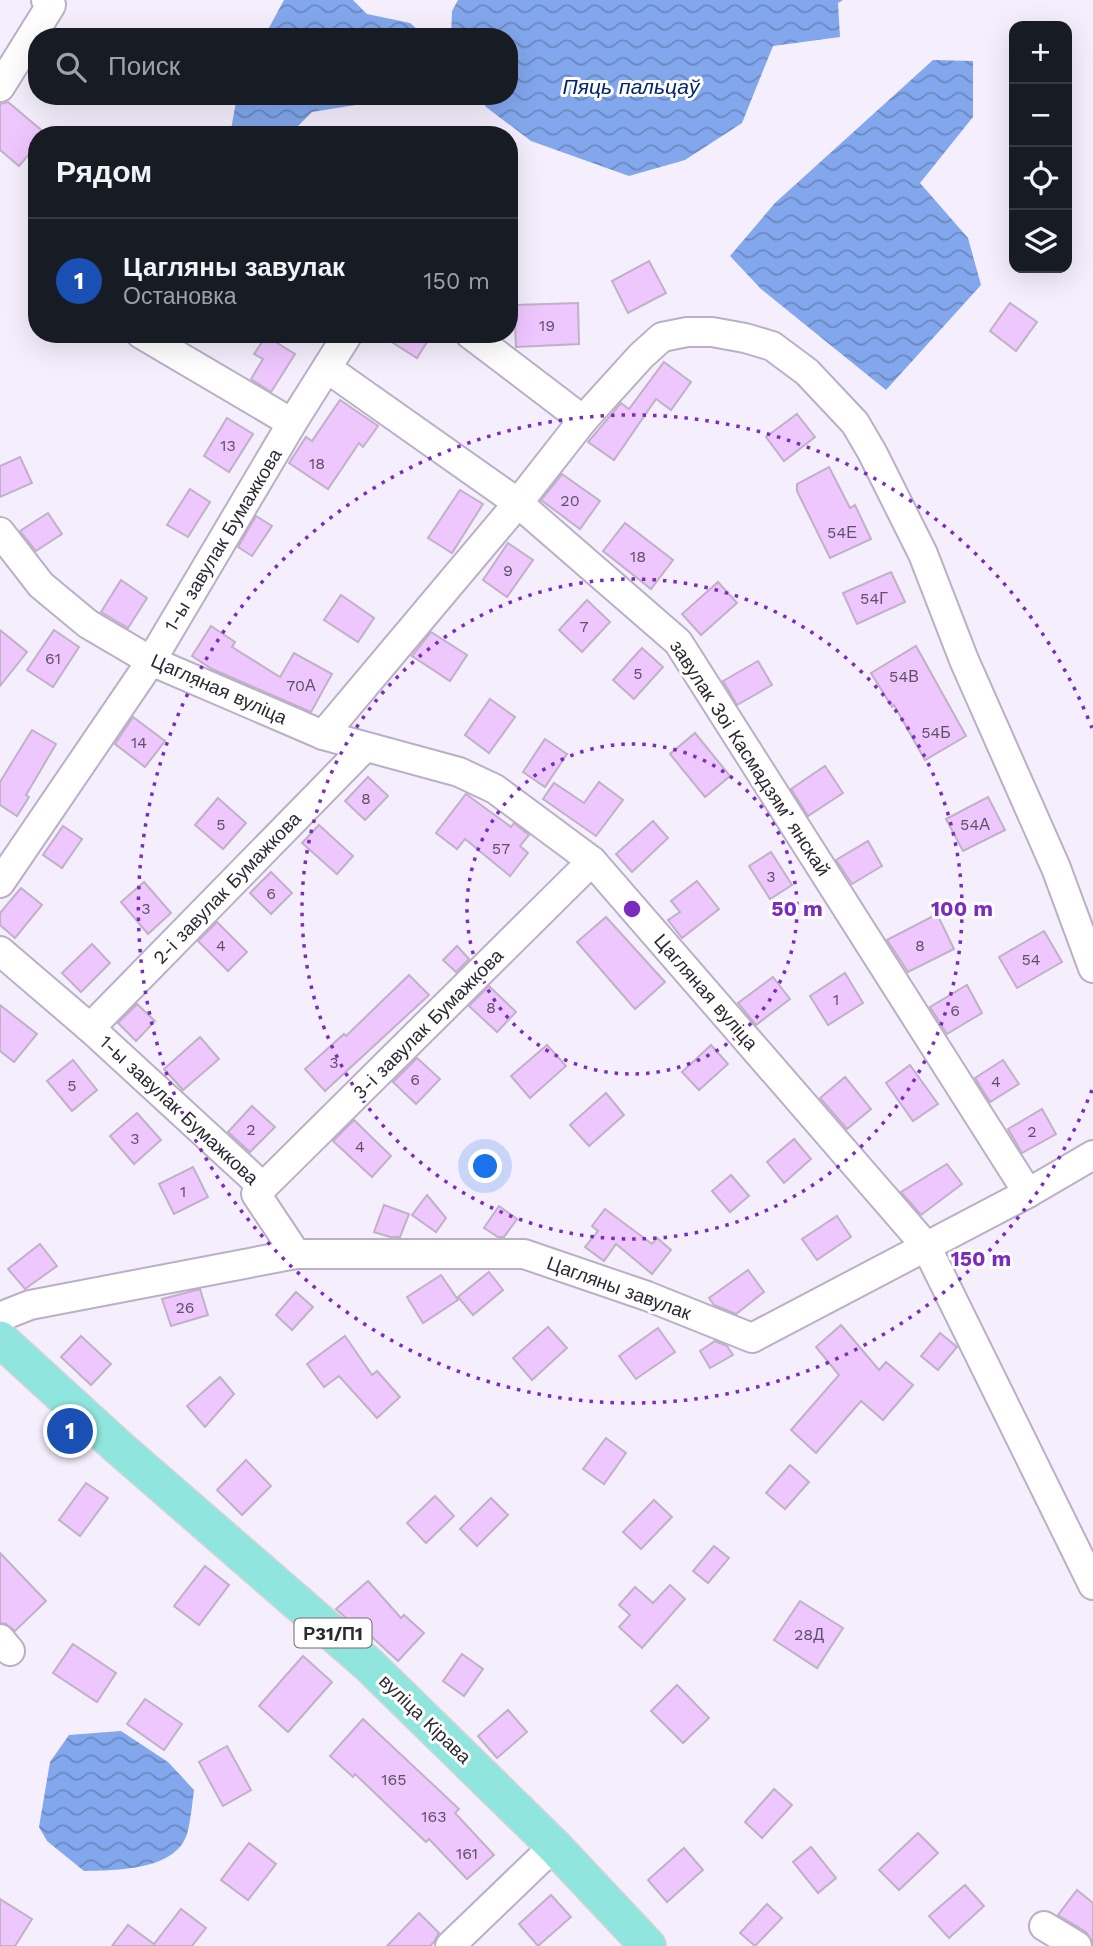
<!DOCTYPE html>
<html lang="ru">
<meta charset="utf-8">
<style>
body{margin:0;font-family:"Work Sans",sans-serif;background:#242831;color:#f1f3f6}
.controls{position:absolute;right:21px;top:21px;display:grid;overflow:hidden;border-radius:14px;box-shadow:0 7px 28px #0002}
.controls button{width:63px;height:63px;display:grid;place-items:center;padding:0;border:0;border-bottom:2px solid #363941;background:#171b24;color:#f1f3f6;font:35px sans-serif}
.you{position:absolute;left:486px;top:1167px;width:24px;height:24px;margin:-18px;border:5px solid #fff;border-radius:50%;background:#1a73e8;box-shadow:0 0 0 10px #1a73e833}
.badge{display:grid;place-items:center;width:46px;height:46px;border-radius:50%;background:#0f766e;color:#fff;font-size:23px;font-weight:700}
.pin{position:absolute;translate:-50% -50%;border:4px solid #fff;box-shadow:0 2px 7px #0006}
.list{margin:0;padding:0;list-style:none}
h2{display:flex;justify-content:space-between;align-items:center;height:91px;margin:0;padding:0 28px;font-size:30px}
h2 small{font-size:23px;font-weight:400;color:#9ea1a6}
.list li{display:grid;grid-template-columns:46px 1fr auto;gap:21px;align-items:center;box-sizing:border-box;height:126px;padding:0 28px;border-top:2px solid #363941}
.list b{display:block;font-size:26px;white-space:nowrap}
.list p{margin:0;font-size:23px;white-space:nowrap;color:#9ea1a6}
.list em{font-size:23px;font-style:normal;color:#9ea1a6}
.icon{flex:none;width:38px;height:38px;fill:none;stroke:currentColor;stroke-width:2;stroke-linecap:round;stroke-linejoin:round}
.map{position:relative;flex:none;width:1093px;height:1946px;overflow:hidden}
.search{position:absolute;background:#171b24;box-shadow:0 7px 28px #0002;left:28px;top:28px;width:490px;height:77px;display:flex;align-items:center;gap:18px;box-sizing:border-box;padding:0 24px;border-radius:28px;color:#9ea1a6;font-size:26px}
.panel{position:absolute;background:#171b24;box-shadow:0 7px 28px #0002;left:28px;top:126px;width:490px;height:217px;border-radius:28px}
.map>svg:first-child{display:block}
.water{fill:url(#water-waves)}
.building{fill:#efc7ff;stroke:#c0b1c7;stroke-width:2}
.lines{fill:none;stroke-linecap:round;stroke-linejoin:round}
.minor-casing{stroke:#baafc7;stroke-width:32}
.major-casing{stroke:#d5d4d6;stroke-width:38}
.minor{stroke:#fff;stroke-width:28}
.major{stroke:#90e6de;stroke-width:35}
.ring{fill:none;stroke:#7b2cbf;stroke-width:3.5;stroke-dasharray:3.5 7}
.labels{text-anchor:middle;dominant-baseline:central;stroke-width:6;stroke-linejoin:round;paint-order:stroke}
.number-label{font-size:16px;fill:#5e5065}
.shield{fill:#fff;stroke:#6c6970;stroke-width:2}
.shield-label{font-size:18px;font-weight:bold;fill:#2d2932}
.street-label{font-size:19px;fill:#2d2932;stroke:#fff}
.water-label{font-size:21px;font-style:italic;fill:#012572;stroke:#fff}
.centre{fill:#7b2cbf;stroke:#fff;stroke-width:3.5}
.ring-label{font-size:21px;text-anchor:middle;font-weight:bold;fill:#7b2cbf;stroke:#fff;stroke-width:6;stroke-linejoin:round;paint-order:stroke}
</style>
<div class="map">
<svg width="1093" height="1946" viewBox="0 0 1093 1946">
<defs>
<pattern id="water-waves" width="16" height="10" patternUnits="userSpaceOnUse" patternTransform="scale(1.75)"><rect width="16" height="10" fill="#82a7ec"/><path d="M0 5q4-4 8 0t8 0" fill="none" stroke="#6b88c0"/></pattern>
</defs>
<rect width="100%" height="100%" fill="#f5eefd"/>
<g class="water">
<polygon points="284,0 353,0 367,14 410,23 426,37 264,37"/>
<polygon points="458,0 843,0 838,3 840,37 773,46 742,123 685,160 629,176 531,141 486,107 479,96 509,96 509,37 451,37 452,11"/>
<polygon points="933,60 973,61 973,117 920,183 968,238 981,285 886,390 761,289 730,256 775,203"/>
<polygon points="237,96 412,96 312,112 289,135 230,135"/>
<path d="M121,1731L168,1762L194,1790C192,1804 191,1820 187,1834C175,1871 116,1870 84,1871L47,1841L39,1827L50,1762L69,1735Z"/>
</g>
<g class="building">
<polygon points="8,102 46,134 37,135 37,145 19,166 0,150 0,104"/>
<polygon points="649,261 666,293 628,313 612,281"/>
<polygon points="578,303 579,344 516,347 514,305"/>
<polygon points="1010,303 1037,322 1016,351 990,331"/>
<polygon points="379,334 432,334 417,358"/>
<polygon points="266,336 295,354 271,392 251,379 263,359 254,354"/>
<polygon points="664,362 691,382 671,410 656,399 614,460 588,442 621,403 629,409"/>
<polygon points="340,400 378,426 363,447 359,443 328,489 289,463 306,437 312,441"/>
<polygon points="797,414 815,437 784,461 766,437"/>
<polygon points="227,418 253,434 229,472 204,456"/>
<polygon points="20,457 32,483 0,497 0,466"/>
<polygon points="829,467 850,508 855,505 871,539 830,558 797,491 797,484"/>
<polygon points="562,474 600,501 580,529 541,500"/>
<polygon points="190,489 210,502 188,537 167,525"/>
<polygon points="460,490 483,504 452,553 428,538"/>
<polygon points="48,513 62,534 36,551 20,531"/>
<polygon points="256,516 272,526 252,556 238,547"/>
<polygon points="625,523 673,560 651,589 603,551"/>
<polygon points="508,543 533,560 507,597 483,580"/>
<polygon points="891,572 905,602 857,624 843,593"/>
<polygon points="121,580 147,598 128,628 101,612"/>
<polygon points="718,582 737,603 701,635 682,614"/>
<polygon points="341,595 374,618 358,642 324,620"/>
<polygon points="587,600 610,622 582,652 559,630"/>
<polygon points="211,626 235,642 232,647 280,677 294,653 332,674 311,712 212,669 192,656"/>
<polygon points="0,630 27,652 0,686"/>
<polygon points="54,630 79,647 53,687 27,670"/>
<polygon points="431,632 467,655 450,681 412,656"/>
<polygon points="916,646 966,736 925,760 894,705 892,707 871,673"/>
<polygon points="642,648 663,667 634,699 613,680"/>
<polygon points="758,661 772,685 737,705 723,681"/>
<polygon points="490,699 515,717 489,753 465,735"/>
<polygon points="133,717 165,741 145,767 115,744"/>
<polygon points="32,730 56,744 26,795 29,797 17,816 0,805 0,782"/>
<polygon points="695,733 730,776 705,797 670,754"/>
<polygon points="545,739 567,754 545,787 523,772"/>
<polygon points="825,766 843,793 808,816 791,789"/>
<polygon points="368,777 388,796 365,820 345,801"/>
<polygon points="599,782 623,800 596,836 543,799 554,783 584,803"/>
<polygon points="466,794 511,827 514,823 529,835 520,846 528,853 510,876 465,839 457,849 436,833"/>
<polygon points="988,797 1005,830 963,851 946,819"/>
<polygon points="218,798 246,823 223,849 195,825"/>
<polygon points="653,821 668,838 632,872 616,854"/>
<polygon points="319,825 353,856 337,874 302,843"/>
<polygon points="63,826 82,839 62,868 43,855"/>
<polygon points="868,841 882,866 852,884 836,860"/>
<polygon points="771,852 792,885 770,899 749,866"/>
<polygon points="271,872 292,893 271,914 250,893"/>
<polygon points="697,881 719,909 682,938 668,920 680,912 671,901"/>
<polygon points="144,882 171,913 148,934 121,902"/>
<polygon points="21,888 42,905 15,938 0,925 0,913"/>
<polygon points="937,914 954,949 908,972 887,940"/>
<polygon points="606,917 665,982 635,1009 577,942"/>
<polygon points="217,922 247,952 228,971 198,941"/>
<polygon points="1044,931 1062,962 1017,988 999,957"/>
<polygon points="92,944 110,963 81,992 62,973"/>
<polygon points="457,946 469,959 456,972 443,960"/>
<polygon points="845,973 863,1003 828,1025 810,996"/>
<polygon points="409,975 429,995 325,1091 305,1069 344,1034 346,1036"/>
<polygon points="773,977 790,999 756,1025 738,1003"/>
<polygon points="967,985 982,1013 947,1034 930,1007"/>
<polygon points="489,986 516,1012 497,1032 469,1006"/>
<polygon points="137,1004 155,1021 136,1041 118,1023"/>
<polygon points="0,1005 37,1034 14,1062 0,1051"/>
<polygon points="200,1037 219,1059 183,1090 164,1069"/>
<polygon points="547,1045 566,1066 530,1098 511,1076"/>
<polygon points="711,1045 728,1064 699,1090 682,1072"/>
<polygon points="417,1058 440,1079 416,1104 393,1082"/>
<polygon points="73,1060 97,1090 72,1111 47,1081"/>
<polygon points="1003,1060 1019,1084 990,1102 975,1078"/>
<polygon points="910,1065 938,1104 913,1121 886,1083"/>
<polygon points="845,1077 871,1109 847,1129 820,1098"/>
<polygon points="606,1093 624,1115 589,1146 570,1125"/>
<polygon points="252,1106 275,1127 250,1152 228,1132"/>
<polygon points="1042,1109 1056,1134 1022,1153 1008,1129"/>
<polygon points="137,1113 161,1140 134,1164 110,1136"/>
<polygon points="354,1120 391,1156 372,1177 333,1141"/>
<polygon points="794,1139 811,1159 784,1183 767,1162"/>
<polygon points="947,1164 962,1184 921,1215 901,1192"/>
<polygon points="193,1167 208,1197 174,1214 159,1184"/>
<polygon points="731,1175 749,1196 730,1212 712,1191"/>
<polygon points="427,1195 446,1218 436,1232 412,1215"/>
<polygon points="384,1205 409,1214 400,1237 390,1237 374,1232"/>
<polygon points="499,1206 517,1219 504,1237 498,1237 484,1228"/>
<polygon points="605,1209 652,1244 657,1238 671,1250 652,1274 616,1244 604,1261 585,1247 598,1231 592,1226"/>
<polygon points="837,1216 851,1237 817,1260 802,1239"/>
<polygon points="40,1244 57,1266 25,1289 8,1269"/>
<polygon points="748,1270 764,1292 736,1314 714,1305 709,1298"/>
<polygon points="489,1272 503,1290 473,1315 458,1297"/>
<polygon points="441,1275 458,1300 423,1323 407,1297"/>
<polygon points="200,1289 208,1315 171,1326 162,1299"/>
<polygon points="296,1292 313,1307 292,1330 276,1315"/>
<polygon points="841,1325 879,1370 886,1362 913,1385 883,1420 861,1401 816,1453 791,1430 839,1375 816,1347"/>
<polygon points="548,1327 567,1348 532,1380 513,1358"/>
<polygon points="658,1328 675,1352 636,1379 619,1356"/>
<polygon points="940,1333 957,1347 938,1370 921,1356"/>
<polygon points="81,1336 111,1364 91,1385 61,1357"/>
<polygon points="345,1336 372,1375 377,1371 400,1397 377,1418 339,1376 324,1387 307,1364"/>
<polygon points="715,1341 727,1346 733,1355 710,1368 700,1351"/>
<polygon points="220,1377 234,1394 205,1427 187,1406"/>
<polygon points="606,1438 626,1453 604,1484 583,1469"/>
<polygon points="246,1460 271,1486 242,1515 217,1490"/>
<polygon points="790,1465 809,1482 785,1509 766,1493"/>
<polygon points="86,1483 108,1498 80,1536 59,1520"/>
<polygon points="435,1496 454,1516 426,1543 407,1523"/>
<polygon points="491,1498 508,1515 477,1546 460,1529"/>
<polygon points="654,1500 672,1517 641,1549 623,1532"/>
<polygon points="714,1546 729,1558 708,1583 693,1571"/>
<polygon points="0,1553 46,1601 15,1631 6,1624 0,1623"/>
<polygon points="205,1566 229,1585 199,1625 174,1606"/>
<polygon points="368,1581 401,1618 404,1615 424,1633 398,1661 360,1626 357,1628 336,1609"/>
<polygon points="670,1585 685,1599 642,1648 619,1627 630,1615 619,1605 635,1587 653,1603"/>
<polygon points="800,1601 843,1628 817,1668 774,1640"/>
<polygon points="73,1644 116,1673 97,1702 53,1673"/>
<polygon points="462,1654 483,1669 464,1696 443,1681"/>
<polygon points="303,1656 332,1682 288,1732 259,1706"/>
<polygon points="677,1685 709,1718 683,1743 651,1711"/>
<polygon points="145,1699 182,1724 164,1750 127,1724"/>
<polygon points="508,1710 527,1732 497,1758 478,1736"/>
<polygon points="363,1719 459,1809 455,1813 494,1855 467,1879 429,1839 426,1842 355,1774 353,1777 330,1756"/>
<polygon points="227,1746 251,1790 223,1806 199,1762"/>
<polygon points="774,1789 792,1805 762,1838 745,1822"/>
<polygon points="918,1833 938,1853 899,1890 879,1870"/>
<polygon points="249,1843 276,1864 248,1900 221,1880"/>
<polygon points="811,1847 836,1878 818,1893 793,1862"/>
<polygon points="684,1848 703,1870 667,1902 648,1880"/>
<polygon points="965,1885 984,1906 949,1938 929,1916"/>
<polygon points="1077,1890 1093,1903 1093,1943 1086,1932 1058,1915"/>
<polygon points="551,1895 571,1917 538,1946 519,1924"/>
<polygon points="0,1899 32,1919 15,1946 0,1946"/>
<polygon points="767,1904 782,1918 755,1946 740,1933"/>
<polygon points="181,1909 206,1928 192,1946 112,1946 128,1925 154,1944"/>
<polygon points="419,1913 439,1933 434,1942 430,1946 387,1946"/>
</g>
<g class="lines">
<g class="minor-casing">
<g id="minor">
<polyline points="0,87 51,5 46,0"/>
<polyline points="141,334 292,423"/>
<polyline points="470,334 583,420"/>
<polyline points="328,369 518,503 678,642 1028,1193"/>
<polyline points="0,532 41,585 88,624 151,661 323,735 459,772 495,789 592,861 926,1246 1093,1585"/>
<polyline points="323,735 518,503 583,420 641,356 662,337 687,332 712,332 745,338 772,346 807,372 855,423 872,452 923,554 964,660 1056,868 1093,968"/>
<polyline points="0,883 151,661 292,423 348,334"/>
<polyline points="0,951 90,1028 263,1187 256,1194 296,1254"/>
<polyline points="90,1028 364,748"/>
<polyline points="263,1187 592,861"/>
<polyline points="0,1319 7,1314 30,1305 296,1254 524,1254 647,1296 752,1338 1028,1193 1093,1155"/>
<polyline points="0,1639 10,1651"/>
<polyline points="1044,1926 1077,1946"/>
<polyline points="450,1946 554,1846"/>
</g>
</g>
<g class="major-casing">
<polyline id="major" points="0,1339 117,1446 368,1664 554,1846 648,1946"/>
</g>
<use href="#minor" class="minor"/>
<use href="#major" class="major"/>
</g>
<g class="ring">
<circle cx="632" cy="909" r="165"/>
<circle cx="632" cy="909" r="330"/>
<path d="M1092 1090A494 494 0 1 1 1092 728"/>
</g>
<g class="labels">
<g class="number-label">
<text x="547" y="325">19</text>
<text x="228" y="445">13</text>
<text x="317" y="463">18</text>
<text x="570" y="500">20</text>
<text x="842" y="532">54Е</text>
<text x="638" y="556">18</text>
<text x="508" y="570">9</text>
<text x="874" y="598">54Г</text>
<text x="584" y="626">7</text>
<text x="53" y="658">61</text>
<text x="638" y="673">5</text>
<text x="904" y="676">54В</text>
<text x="301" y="685">70А</text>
<text x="936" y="732">54Б</text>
<text x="139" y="742">14</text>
<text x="366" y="798">8</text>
<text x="221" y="824">5</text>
<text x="975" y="824">54А</text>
<text x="501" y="848">57</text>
<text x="771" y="876">3</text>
<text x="271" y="893">6</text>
<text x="146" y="908">3</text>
<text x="221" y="945">4</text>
<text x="920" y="945">8</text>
<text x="1031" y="959">54</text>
<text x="836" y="999">1</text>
<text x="491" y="1007">8</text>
<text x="955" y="1010">6</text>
<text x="334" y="1062">3</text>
<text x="415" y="1079">6</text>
<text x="996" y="1081">4</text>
<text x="72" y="1085">5</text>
<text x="251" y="1129">2</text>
<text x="1032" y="1131">2</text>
<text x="135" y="1138">3</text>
<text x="360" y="1146">4</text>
<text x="183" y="1191">1</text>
<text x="185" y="1307">26</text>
<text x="809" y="1634">28Д</text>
<text x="394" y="1779">165</text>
<text x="434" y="1816">163</text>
<text x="467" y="1853">161</text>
</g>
<rect class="shield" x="294.5" y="1618.5" width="77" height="29" rx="5"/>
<g class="shield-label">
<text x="333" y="1633">Р31/П1</text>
</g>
<g class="street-label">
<text transform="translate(223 540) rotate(-59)">1-ы завулак Бумажкова</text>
<text transform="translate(219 689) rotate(24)">Цагляная вуліца</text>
<text transform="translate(750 758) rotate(57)">завулак Зоі Касмадзямʼянскай</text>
<text transform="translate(227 888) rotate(-46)">2-і завулак Бумажкова</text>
<text transform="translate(706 992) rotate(49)">Цагляная вуліца</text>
<text transform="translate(428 1024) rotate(-45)">3-і завулак Бумажкова</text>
<text transform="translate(179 1110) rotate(43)">1-ы завулак Бумажкова</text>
<text transform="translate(619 1288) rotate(20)">Цагляны завулак</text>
<text transform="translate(425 1719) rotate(44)">вуліца Кірава</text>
</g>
<g class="water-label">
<text x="631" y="86">Пяць пальцаў</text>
</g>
</g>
<circle cx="632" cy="909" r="10" class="centre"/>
<g class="ring-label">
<text x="797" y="916">50 m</text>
<text x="962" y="916">100 m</text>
<text x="981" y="1266">150 m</text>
</g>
</svg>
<div class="controls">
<button>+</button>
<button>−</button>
<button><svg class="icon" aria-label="locate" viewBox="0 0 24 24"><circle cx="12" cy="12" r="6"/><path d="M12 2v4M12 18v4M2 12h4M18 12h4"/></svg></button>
<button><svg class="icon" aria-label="layers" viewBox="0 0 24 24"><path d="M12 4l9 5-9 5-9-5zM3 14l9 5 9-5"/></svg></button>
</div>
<div class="you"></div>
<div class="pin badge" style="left:70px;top:1431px;background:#1a4fb4">1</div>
<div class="search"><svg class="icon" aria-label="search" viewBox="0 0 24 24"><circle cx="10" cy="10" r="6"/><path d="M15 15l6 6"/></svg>Поиск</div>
<section class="panel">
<h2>Рядом<small></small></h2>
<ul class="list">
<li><span class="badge" style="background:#1a4fb4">1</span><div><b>Цагляны завулак</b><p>Остановка</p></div><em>150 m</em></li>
</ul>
</section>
</div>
